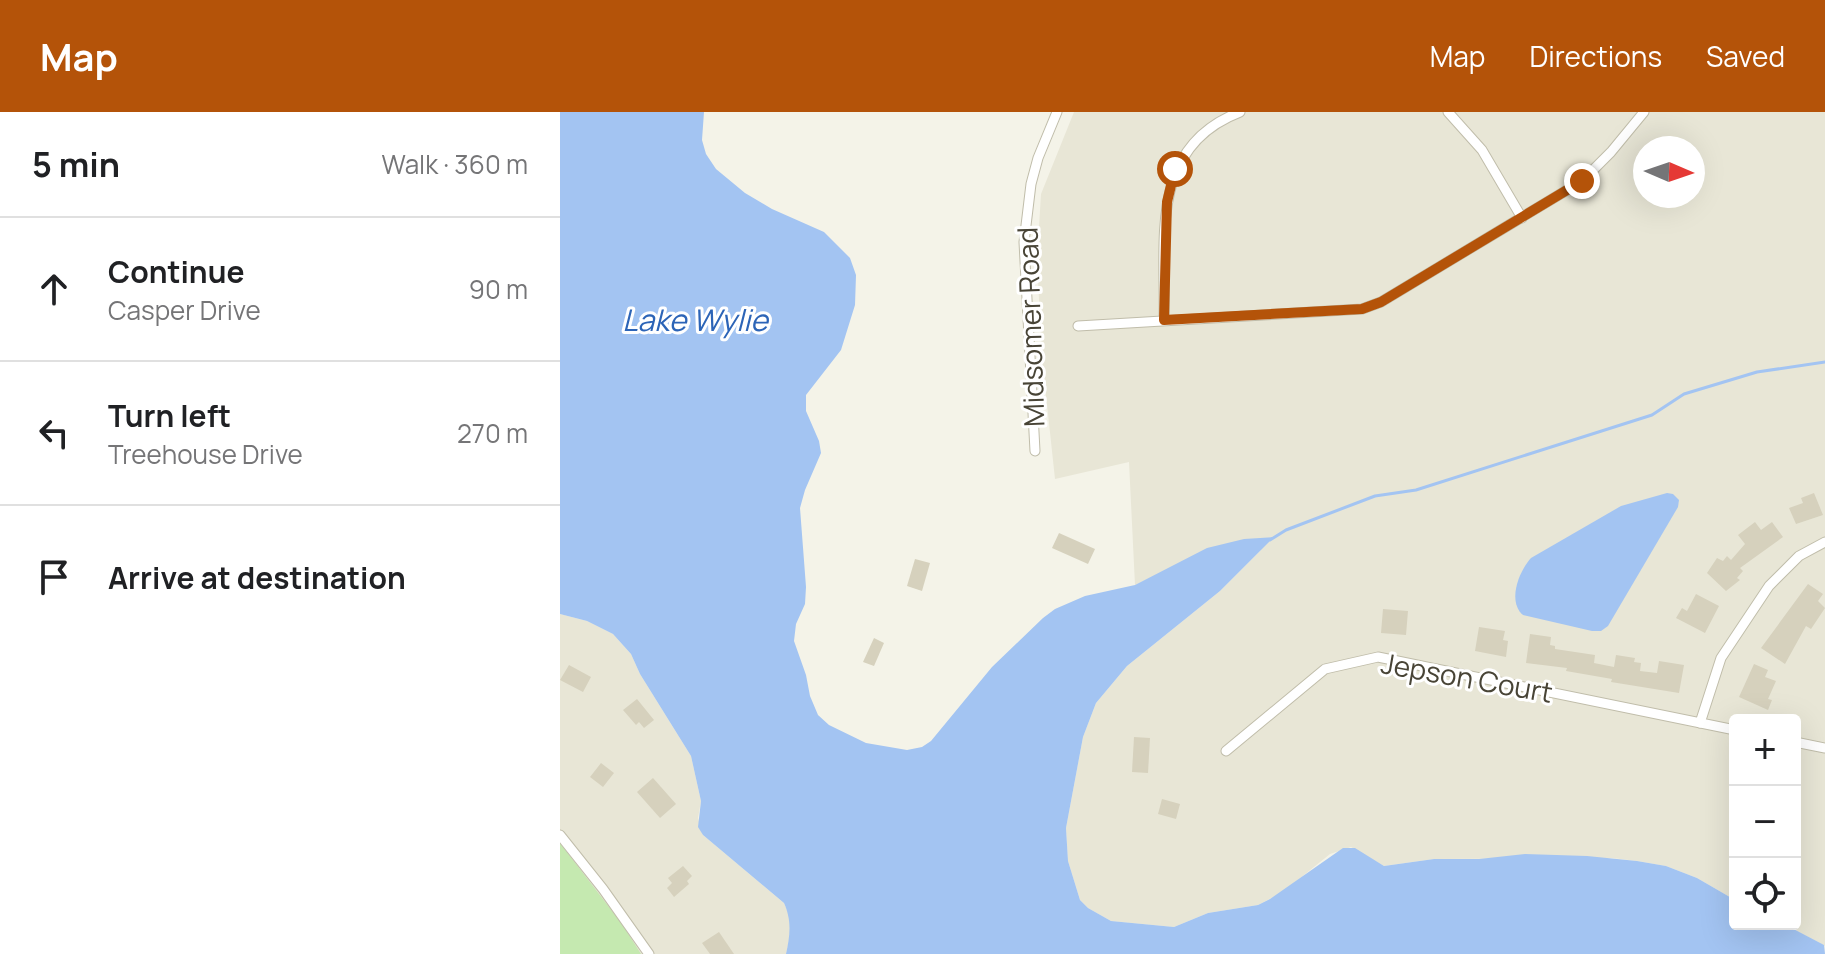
<!DOCTYPE html>
<meta charset="utf-8">
<style>
body{margin:0;font-family:Manrope,sans-serif;background:#f6f6f6;color:#202124}
.controls{position:absolute;right:24px;bottom:24px;display:grid;overflow:hidden;border-radius:8px;box-shadow:0 8px 32px #0002}
.controls button{width:72px;height:72px;display:grid;place-items:center;padding:0;border:0;border-bottom:2px solid #e0e0e0;background:#fff;color:#202124;font:40px sans-serif}
.compass{position:absolute;left:1073px;top:24px;width:72px;height:72px;border-radius:50%;background:#fff;box-shadow:0 8px 32px #0002;rotate:92deg}
.stop{position:absolute;width:24px;height:24px;margin:-18px;border:6px solid #b45309;border-radius:50%;background:#fff}
.stop.end{background:#b45309;border-color:#fff;box-shadow:0 2px 8px #0008}
.list{margin:0;padding:0;list-style:none}
h2{display:flex;justify-content:space-between;align-items:center;height:104px;margin:0;padding:0 32px;font-size:34px}
h2 small{font-size:26px;font-weight:400;color:#757577}
.list li{display:grid;grid-template-columns:52px 1fr auto;gap:24px;align-items:center;box-sizing:border-box;height:144px;padding:0 32px;border-top:2px solid #e0e0e0}
.list b{display:block;font-size:30px;white-space:nowrap}
.list p{margin:0;font-size:26px;white-space:nowrap;color:#757577}
.list em{font-size:26px;font-style:normal;color:#757577}
.icon{flex:none;width:44px;height:44px;fill:none;stroke:currentColor;stroke-width:2;stroke-linecap:round;stroke-linejoin:round}
.map{position:relative;flex:none;width:1265px;height:842px;overflow:hidden}
header{display:flex;align-items:center;gap:48px;box-sizing:border-box;height:112px;padding:0 40px;background:#b45309;color:#fff}
header strong{font-size:38px}
nav{display:flex;gap:44px;margin-inline-start:auto;font-size:28px}
main{display:flex}
aside{flex:1;background:#fff}
.map>svg:first-child{display:block}
.residential{fill:#e8e6d6;fill-rule:evenodd}
.green{fill:#c5e9b0}
.water{fill:#a3c4f2}
.lines{fill:none;stroke-linecap:round;stroke-linejoin:round}
.stream{stroke:#a3c4f2;stroke-width:3}
.building{fill:#d6d1bd}
.street-casing{stroke:#c0bdaa;stroke-width:11}
.street{stroke:#fff;stroke-width:9}
.route{stroke:#b45309;stroke-width:10}
.labels{text-anchor:middle;dominant-baseline:central;stroke-width:6;stroke-linejoin:round;paint-order:stroke}
.street-label{font-size:28px;fill:#484436;stroke:#fff}
.water-label{font-size:30px;font-style:italic;fill:#2c64b7;stroke:#fff}
</style>
<header>
<strong>Map</strong>
<nav><a>Map</a><a>Directions</a><a>Saved</a></nav>
</header>
<main>
<aside>
<h2>5 min<small>Walk · 360 m</small></h2>
<ul class="list">
<li><svg class="icon" aria-label="ahead" viewBox="0 0 24 24"><path d="M12 20V5M6 11l6-6 6 6"/></svg><div><b>Continue</b><p>Casper Drive</p></div><em>90 m</em></li>
<li><svg class="icon" aria-label="left" viewBox="0 0 24 24"><path d="M17 20v-9H6M10 6l-5 5 5 5"/></svg><div><b>Turn left</b><p>Treehouse Drive</p></div><em>270 m</em></li>
<li><svg class="icon" aria-label="arrive" viewBox="0 0 24 24"><path d="M6 21V4h12l-3 4 3 4H6"/></svg><div><b>Arrive at destination</b></div></li>
</ul>
</aside>
<div class="map">
<svg width="1265" height="842" viewBox="0 0 1265 842">
<rect width="100%" height="100%" fill="#f4f3e8"/>
<g class="residential">
<path d="M514,0H1265V834L1224,812H1235V608H1175V788L1137,766L1106,754L1077,749L1052,746L874,747L824,754L791,735L770,742L723,780L698,793L648,801L614,815L551,809L528,796L520,788L508,749L506,716L523,625L536,591L567,554L660,479L701,438L600,461L575,473L569,350L495,367L482,246L477,148L481,82ZM1085,36H1133V84H1085Z"/>
<polygon points="0,502 27,509 53,522 71,542 80,562 131,644 141,689 138,706 143,723 224,791 230,805 230,824 226,842 0,842"/>
</g>
<polygon class="green" points="0,731 62,812 81,842 0,842"/>
<g class="water">
<path d="M0,0H144L142,28L146,42L156,57L185,81L212,97L264,120L290,146L296,163L295,193L281,238L246,283V299L259,329L261,341L245,378L240,396L246,475L245,492L236,512L234,529L246,563L250,584L258,603L269,613L306,631L347,638L362,635L371,629L432,555L483,506L495,497L525,484L575,473L647,436L684,427L714,425L660,479L567,554L536,591L523,625L506,716L508,749L520,788L528,796L551,809L614,815L648,801L698,793L710,787L783,736H795L824,754L874,747H919L965,742L1027,744L1077,749L1106,754L1137,766L1175,788V812H1224L1264,833L1265,842H226C230,823 232,809 224,791L143,723L138,715L141,689L131,644L80,562L71,542L53,522L27,509L0,502Z"/>
<path d="M1107,381L1113,382L1119,388L1118,395L1048,514L1041,519H1032L963,503C947,489 959,459 971,446L1061,394Z"/>
</g>
<g class="lines">
<polyline class="stream" points="710,428 726,418 815,384 856,378 1092,303 1124,282 1197,260 1265,250"/>
</g>
<g class="building">
<polygon points="1254,381 1263,403 1236,412 1229,396 1243,391 1241,386"/>
<polygon points="1195,410 1201,418 1212,410 1223,425 1180,456 1183,459 1177,466 1180,468 1166,479 1147,461 1157,446 1163,449 1167,444 1171,448 1185,432 1178,423"/>
<polygon points="499,421 535,437 528,452 492,436"/>
<polygon points="355,447 370,451 362,479 347,474"/>
<polygon points="1248,472 1263,482 1258,489 1265,496 1251,517 1246,514 1225,552 1201,536"/>
<polygon points="1136,482 1159,494 1145,521 1116,506 1122,496 1127,499"/>
<polygon points="823,497 848,499 846,523 821,521"/>
<polygon points="919,515 945,519 943,528 948,529 946,545 915,539"/>
<polygon points="970,522 991,525 990,533 995,534 995,537 1035,543 1034,551 1054,555 1056,543 1075,546 1074,550 1081,551 1080,559 1097,561 1099,549 1124,553 1119,581 1051,570 1052,567 1006,559 1007,556 966,551"/>
<polygon points="314,526 324,531 314,554 303,550"/>
<polygon points="1194,552 1208,558 1205,565 1216,569 1208,587 1212,588 1208,598 1179,585"/>
<polygon points="9,553 31,565 23,580 0,568"/>
<polygon points="77,587 94,608 84,616 79,610 76,613 63,598"/>
<polygon points="574,625 590,626 588,661 572,660"/>
<polygon points="41,651 54,661 43,675 30,665"/>
<polygon points="93,666 116,692 100,706 77,680"/>
<polygon points="602,687 620,692 616,707 598,702"/>
<polygon points="123,754 132,764 127,769 129,772 114,785 107,776 112,771 108,766"/>
<polygon points="159,820 174,842 150,842 142,831"/>
</g>
<g class="lines">
<g class="street-casing">
<g id="street">
<polyline points="888,0 922,38 962,106"/>
<path d="M604,208C606,128 588,35 680,0"/>
<polyline points="518,214 802,197 821,190 1022,69 1051,40 1084,0"/>
<polyline points="475,339 464,130 471,72 478,46 497,0"/>
<polyline points="1140,611 1161,546 1209,474 1239,444 1265,430"/>
<polyline points="1235,630 1265,636"/>
<polyline points="666,639 765,557 818,545 1175,618"/>
<polyline points="0,723 43,777 89,842"/>
</g>
</g>
<use href="#street" class="street"/>
</g>
<g class="lines">
<polyline class="route" points="615,57 607,90 604,208 802,197 821,190 1022,69"/>
</g>
<g class="labels">
<g class="street-label">
<text transform="translate(470 215) rotate(-92)">Midsomer Road</text>
<text transform="translate(907 565) rotate(10)">Jepson Court</text>
</g>
<g class="water-label">
<text x="135" y="207">Lake Wylie</text>
</g>
</g>
</svg>
<div class="controls">
<button>+</button>
<button>−</button>
<button><svg class="icon" aria-label="locate" viewBox="0 0 24 24"><circle cx="12" cy="12" r="6"/><path d="M12 2v4M12 18v4M2 12h4M18 12h4"/></svg></button>
</div>
<svg class="compass" viewBox="-18 -18 36 36"><path d="M0-13l5 13h-10z" fill="#e53935"/><path d="M0 13l5-13h-10z" fill="#757577"/></svg>
<div class="stop" style="left:615px;top:57px"></div>
<div class="stop end" style="left:1022px;top:69px"></div>
</div>
</main>
